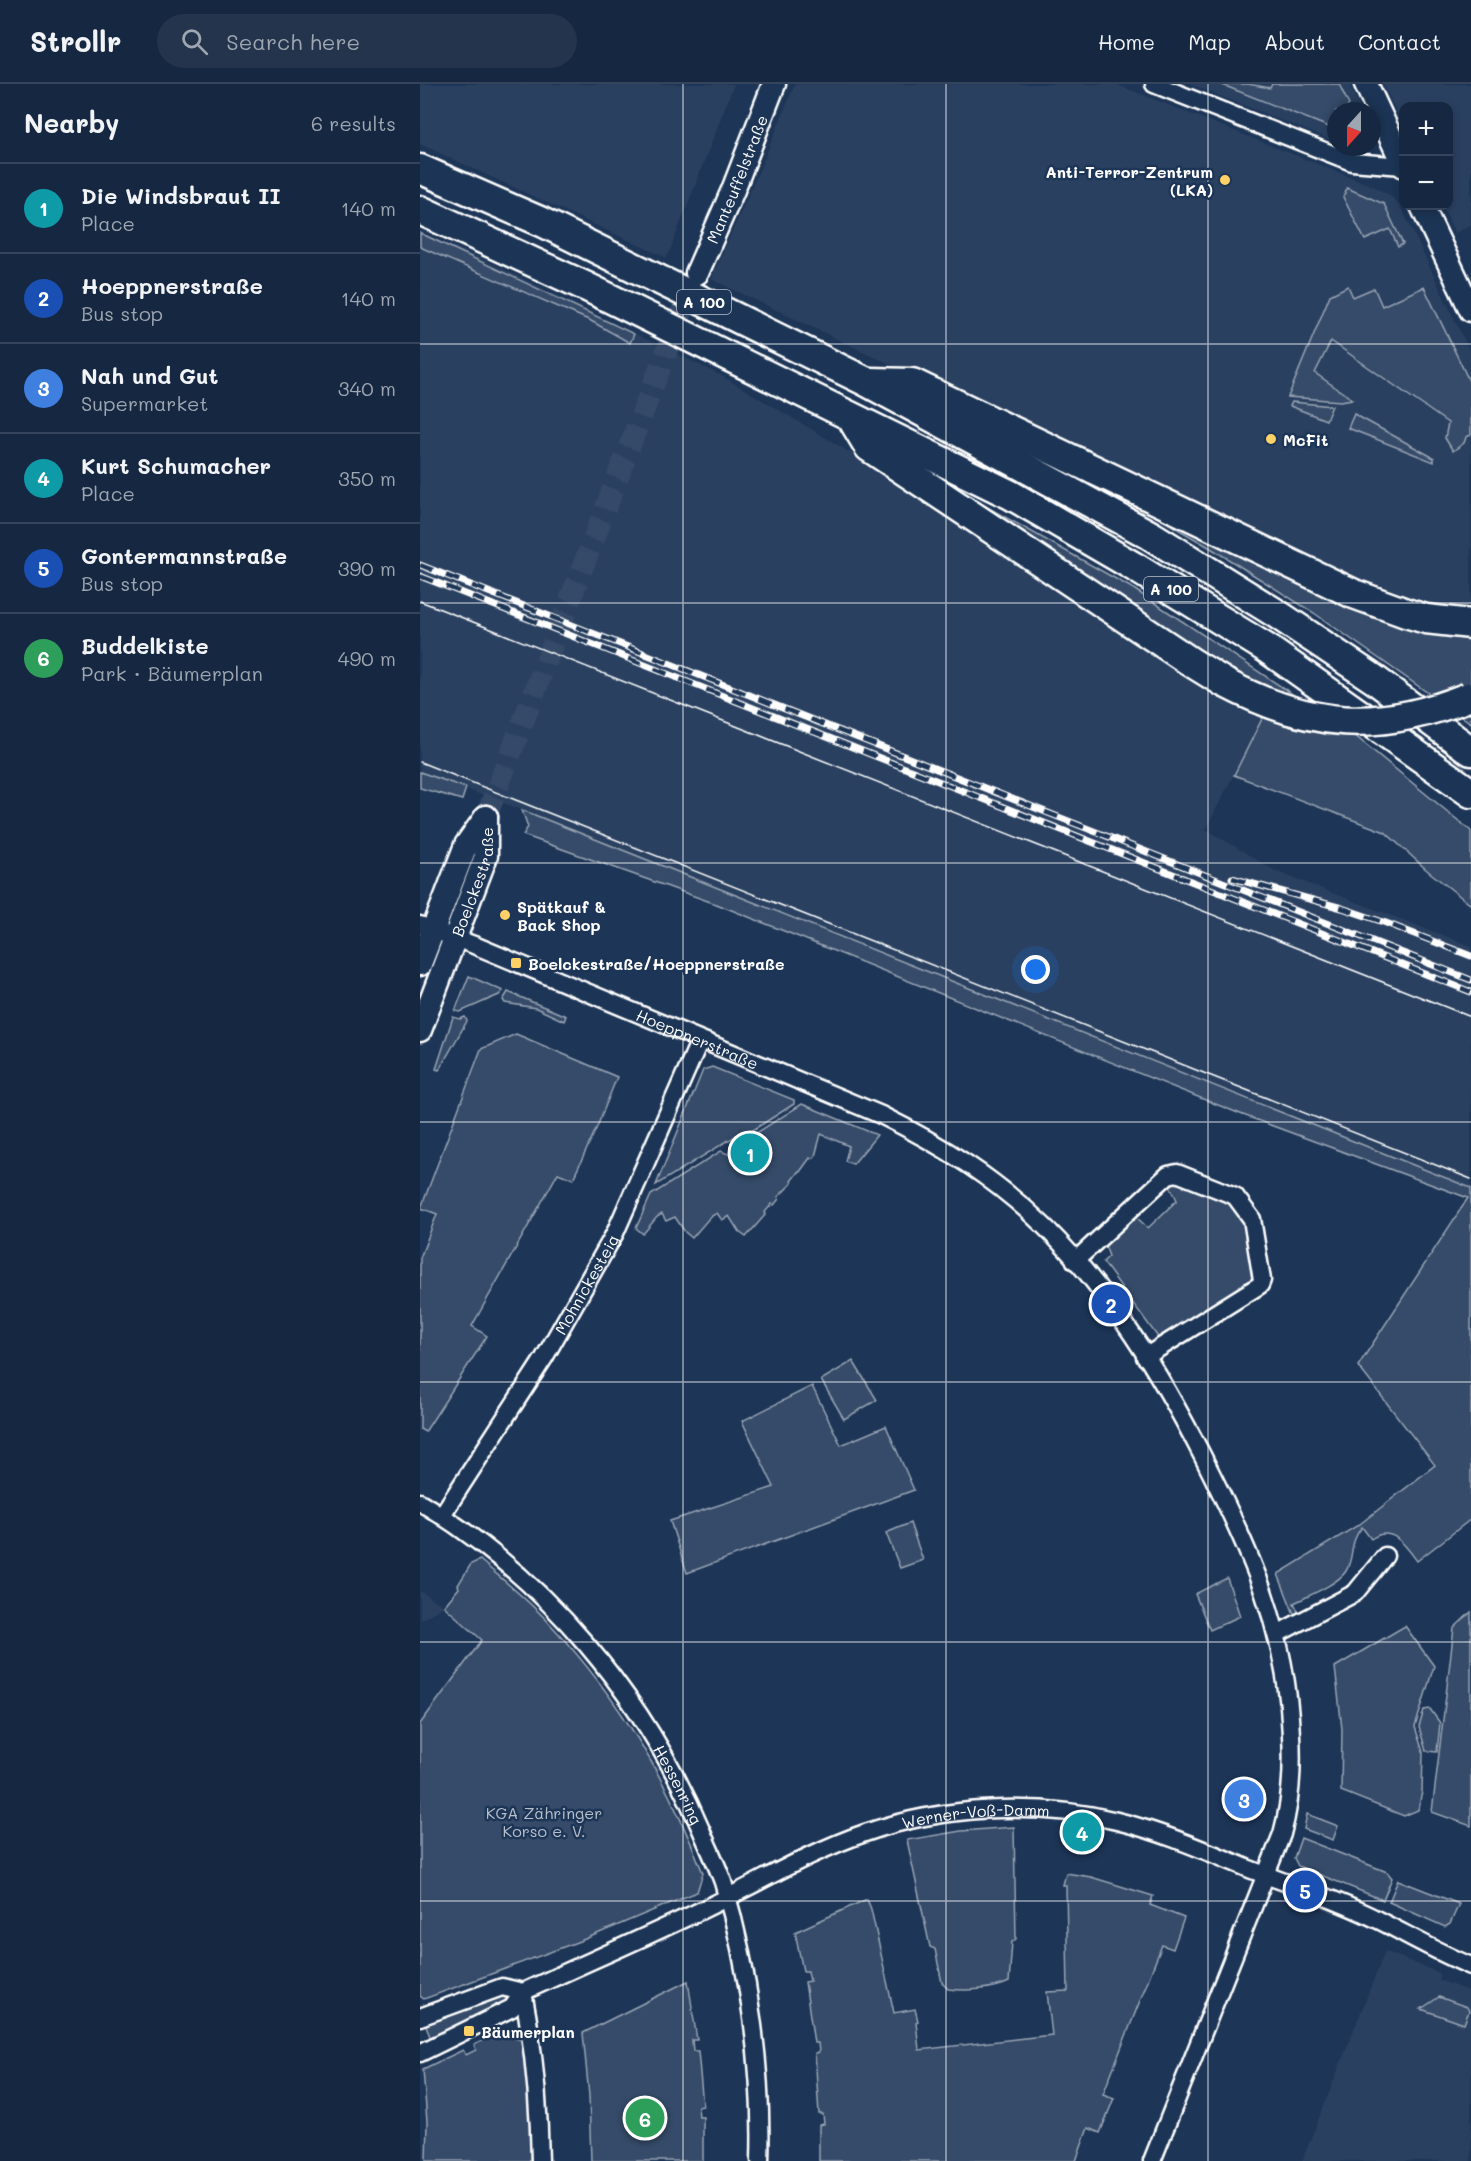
<!DOCTYPE html>
<meta charset="utf-8">
<style>
body{margin:0;font-family:Mali,sans-serif;background:#23344c;color:#f1f3f6}
.controls{position:absolute;right:18px;top:18px;display:grid;overflow:hidden;border-radius:12px;box-shadow:0 3px 9px #0003}
.controls button{width:54px;height:54px;display:grid;place-items:center;padding:0;border:0;border-bottom:2px solid #35445a;background:#162841;color:#f1f3f6;font:30px sans-serif}
.compass{position:absolute;left:907px;top:18px;width:54px;height:54px;border-radius:50%;background:#162841;box-shadow:0 3px 9px #0003;rotate:201deg}
.you{position:absolute;left:616px;top:886px;width:21px;height:21px;margin:-15px;border:4px solid #fff;border-radius:50%;background:#1a73e8;box-shadow:0 0 0 9px #1a73e833}
.badge{display:grid;place-items:center;width:39px;height:39px;border-radius:50%;background:#d6ab8b;color:#fff;font-size:20px;font-weight:700}
.pin{position:absolute;translate:-50% -50%;border:3px solid #fff;box-shadow:0 2px 6px #0006}
.list{margin:0;padding:0;list-style:none}
h2{display:flex;justify-content:space-between;align-items:center;height:78px;margin:0;padding:0 24px;font-size:26px}
h2 small{font-size:20px;font-weight:400;color:#9ea6b1}
.list li{display:grid;grid-template-columns:39px 1fr auto;gap:18px;align-items:center;box-sizing:border-box;height:90px;padding:0 24px;border-top:2px solid #35445a}
.list b{display:block;font-size:22px;white-space:nowrap}
.list p{margin:0;font-size:20px;white-space:nowrap;color:#9ea6b1}
.list em{font-size:20px;font-style:normal;color:#9ea6b1}
.icon{flex:none;width:33px;height:33px;fill:none;stroke:currentColor;stroke-width:2;stroke-linecap:round;stroke-linejoin:round}
.map{position:relative;flex:none;width:1051px;height:2077px;overflow:hidden}
header{display:flex;align-items:center;gap:36px;box-sizing:border-box;height:84px;padding:0 30px;background:#162841;border-bottom:2px solid #35445a}
header strong{font-size:28px}
nav{display:flex;gap:33px;margin-inline-start:auto;font-size:21px}
.search{width:420px;height:54px;background:#23344c;display:flex;align-items:center;gap:15px;box-sizing:border-box;padding:0 21px;border-radius:33px;color:#9ea6b1;font-size:22px}
main{display:flex}
aside{flex:1;background:#162841}
.map>svg:first-child{display:block}
.built{fill:#2a4161}
.green{fill:#364b69;stroke:#9aa5b4;stroke-width:1.5}
.lines{fill:none;stroke-linecap:round;stroke-linejoin:round}
.secondary-tunnel{stroke:#344968;stroke-width:22;stroke-dasharray:22 11;stroke-linecap:butt}
.street-casing{stroke:#fff;stroke-width:21}
.secondary-casing{stroke:#fff;stroke-width:27}
.highway-casing{stroke:#fff;stroke-width:33}
.street{stroke:#1d3557;stroke-width:16}
.secondary{stroke:#1d3557;stroke-width:22}
.highway{stroke:#1d3557;stroke-width:28}
.tram{stroke:#fff;stroke-width:1.5}
.rail-casing{stroke:#fff;stroke-width:7}
.rail{stroke:#1d3557;stroke-width:4.5;stroke-dasharray:14;stroke-linecap:butt}
.highway-bridge-casing{stroke:#fff;stroke-width:33;stroke-linecap:butt}
.highway-bridge{stroke:#1d3557;stroke-width:28}
.grid{fill:none;stroke:#fff;stroke-width:1.5;stroke-opacity:0.55}
.poi-dot{fill:#ffd166;stroke:#1d3557;stroke-width:2}
.labels{text-anchor:middle;dominant-baseline:central;stroke-width:5;stroke-linejoin:round;paint-order:stroke}
.shield{fill:#1d3557;stroke:#bbc2cd;stroke-width:1.5}
.shield-label{font-size:15px;font-weight:bold;fill:#fff}
.poi-label{font-size:16px;font-weight:bold;fill:#fff;stroke:#1d3557;text-anchor:start}
.street-label{font-size:16px;fill:#fff;stroke:#1d3557}
.park-label{font-size:16px;fill:#b9c0ca;stroke:#1d3557}
</style>
<header>
<strong>Strollr</strong>
<div class="search"><svg class="icon" aria-label="search" viewBox="0 0 24 24"><circle cx="10" cy="10" r="6"/><path d="M15 15l6 6"/></svg>Search here</div>
<nav><a>Home</a><a>Map</a><a>About</a><a>Contact</a></nav>
</header>
<main>
<aside>
<h2>Nearby<small>6 results</small></h2>
<ul class="list">
<li><span class="badge" style="background:#0f9aa8">1</span><div><b>Die Windsbraut II</b><p>Place</p></div><em>140 m</em></li>
<li><span class="badge" style="background:#1a4fb4">2</span><div><b>Hoeppnerstraße</b><p>Bus stop</p></div><em>140 m</em></li>
<li><span class="badge" style="background:#3f7fe0">3</span><div><b>Nah und Gut</b><p>Supermarket</p></div><em>340 m</em></li>
<li><span class="badge" style="background:#0f9aa8">4</span><div><b>Kurt Schumacher</b><p>Place</p></div><em>350 m</em></li>
<li><span class="badge" style="background:#1a4fb4">5</span><div><b>Gontermannstraße</b><p>Bus stop</p></div><em>390 m</em></li>
<li><span class="badge" style="background:#2e9e5b">6</span><div><b>Buddelkiste</b><p>Park · Bäumerplan</p></div><em>490 m</em></li>
</ul>
</aside>
<div class="map">
<svg width="1051" height="2077" viewBox="0 0 1051 2077">
<rect width="100%" height="100%" fill="#1d3557"/>
<filter id="ink" filterUnits="userSpaceOnUse"><feTurbulence type="fractalNoise" baseFrequency=".0167" numOctaves="2"/><feDisplacementMap in="SourceGraphic" scale="12" xChannelSelector="R" yChannelSelector="G"/><feConvolveMatrix kernelMatrix="1 2 1 2 8 2 1 2 1" color-interpolation-filters="sRGB"/></filter>
<g filter="url(#ink)">
<g class="built">
<polygon points="0,0 314,0 247,174 0,60"/>
<polygon points="375,0 695,0 953,102 971,112 982,125 1051,270 1051,531 1028,529 914,491 291,195 343,78"/>
<polygon points="770,0 929,0 941,27 916,27 916,58"/>
<polygon points="963,0 1051,0 1051,141 1035,149 1023,123 1028,122 1028,22 984,22 983,42"/>
<polygon points="0,148 75,181 302,292 463,388 844,631 786,745 855,787 1051,862 1051,1104 102,726 0,688"/>
<polygon points="0,1507 24,1522 0,1536"/>
<polygon points="965,1867 1019,1889 1019,1896 1051,1908 1051,2077 882,2077"/>
</g>
<g class="green">
<polygon points="800,0 828,0 850,4 852,0 919,0 929,21 924,27 916,27 916,35 909,43"/>
<polygon points="927,104 964,120 983,160 978,163 970,145 945,156 923,113"/>
<polygon points="0,149 214,250 210,259 171,237 0,163"/>
<polygon points="928,202 933,213 954,204 962,222 1004,203 1051,301 1051,351 1046,353 1044,359 1033,367 1025,354 1028,339 911,257 895,289 932,315 921,317 868,313 910,211"/>
<polygon points="872,318 912,322 906,336 870,322"/>
<polygon points="934,330 1014,374 1014,378 928,344"/>
<polygon points="528,401 712,504 886,619 811,589"/>
<polygon points="697,410 1051,551 1051,639 894,529 789,463"/>
<polygon points="844,631 915,649 934,651 1051,747 1051,821 1008,787 965,748 814,691"/>
<polygon points="0,688 46,704 42,716 0,704"/>
<path d="M102,726L1051,1104V1435L997,1477C986,1462 972,1440 951,1455L942,1443C928,1460 935,1472 926,1487C918,1500 888,1512 874,1519L880,1531L876,1535L858,1490L940,1440L1015,1381L938,1282L1048,1114L823,1031L299,821L103,751L108,743Z"/>
<polygon points="49,892 83,907 79,911 40,928 35,927"/>
<polygon points="88,908 146,932 144,937 116,924 85,919 83,916"/>
<polygon points="33,933 40,935 45,933 47,937 19,986 16,985"/>
<polygon points="96,950 197,993 177,1043 153,1095 138,1089 52,1242 67,1252 5,1348 0,1345 0,1174 17,1130 1,1124 61,965"/>
<polygon points="292,983 374,1016 374,1020 322,1053 317,1051 236,1101 283,986"/>
<polygon points="382,1020 457,1051 433,1080 425,1077 429,1062 401,1050 395,1072 392,1075 390,1074 379,1089 378,1088 371,1097 372,1099 358,1113 359,1115 354,1121 352,1120 345,1128 346,1130 326,1153 319,1148 309,1132 302,1136 297,1129 290,1133 272,1154 265,1148 255,1133 246,1137 242,1130 237,1133 223,1150 216,1144 231,1111 301,1067 328,1078 336,1059 327,1055"/>
<polygon points="752,1097 759,1097 810,1115 828,1137 834,1194 833,1197 740,1256 683,1178 689,1172 684,1159 714,1131 728,1144 757,1116 749,1100"/>
<polygon points="433,1277 457,1316 424,1335 401,1296"/>
<polygon points="392,1302 421,1361 466,1342 494,1406 267,1489 250,1437 354,1403 322,1337"/>
<polygon points="490,1439 503,1476 480,1484 466,1449"/>
<path d="M60,1476C84,1497 110,1517 131,1541C201,1617 246,1693 283,1789L277,1808L165,1855L4,1915L0,1912V1640L62,1556L24,1522L39,1504L38,1501L51,1480Z"/>
<polygon points="807,1494 820,1532 790,1546 775,1510"/>
<polygon points="1051,1528 1051,1742 1012,1728 1034,1544"/>
<polygon points="985,1542 1014,1582 995,1643 1003,1668 1002,1708 998,1726 984,1732 921,1707 922,1645 915,1583"/>
<polygon points="1010,1625 1020,1639 1017,1668 1006,1667 999,1643 1004,1626"/>
<polygon points="887,1730 918,1742 913,1756 884,1745"/>
<path d="M594,1743L596,1855L592,1858L589,1898C573,1906 546,1907 528,1905L522,1899L515,1865L510,1863L487,1756L541,1747Z"/>
<polygon points="881,1754 967,1788 972,1794 963,1816 878,1782 874,1774"/>
<polygon points="646,1789 671,1793 733,1812 730,1821 764,1834 753,1865 742,1861 683,2010 694,2014 680,2049 668,2044 656,2077 399,2077 399,2041 404,2040 403,2030 399,2030 395,1969 399,1968 398,1959 394,1959 385,1898 390,1897 388,1887 383,1887 375,1848 447,1815 451,1825 474,1929 495,1925 498,1937 496,1938 499,1966 632,1951 627,1908 648,1907 646,1801 643,1801"/>
<polygon points="978,1796 1039,1820 1030,1840 1025,1843 969,1818"/>
<polygon points="268,1897 277,1956 272,1956 273,1967 278,1967 283,2022 278,2023 279,2033 283,2033 283,2077 171,2077 169,2012 163,1949"/>
<polygon points="85,1909 90,1911 90,1917 11,1956 5,1938"/>
<polygon points="1019,1913 1047,1923 1049,1927 1044,1940 1001,1925"/>
<polygon points="81,1947 97,1955 105,1954 115,2077 6,2077 7,2038 3,1985 43,1966 46,1971 56,1966 54,1961"/>
</g>
<g class="lines">
<polyline class="secondary-tunnel" points="66,733 274,196"/>
<g class="street-casing">
<g id="street">
<polyline points="734,0 932,78 983,82"/>
<path id="s1" d="M0,841L54,861L461,1031C522,1061 576,1095 625,1143C691,1208 741,1291 783,1373C830,1466 867,1546 871,1651C873,1685 871,1718 862,1750L732,2077"/>
<polyline points="655,1177 748,1091 757,1089 815,1112 832,1135 842,1196 840,1201 725,1273"/>
<path id="s2" d="M0,1418C126,1494 225,1613 282,1748C289,1765 297,1781 303,1798C329,1884 343,1988 340,2077"/>
<path id="s3" d="M22,1431L124,1274L195,1149L280,956"/>
<polyline points="857,1550 935,1509 965,1472"/>
<path d="M103,1908C114,1964 119,2020 120,2077"/>
<polyline points="0,1933 82,1903 103,1908"/>
<path id="s4" d="M0,1969L92,1924L103,1908C163,1880 224,1854 284,1825C337,1800 389,1768 445,1749C523,1722 618,1717 697,1737C743,1748 788,1768 832,1786C874,1802 919,1816 960,1837C990,1852 1019,1869 1051,1882"/>
</g>
</g>
<g class="secondary-casing">
<g id="secondary">
<polyline points="946,0 984,82"/>
<polyline points="1002,122 1051,226"/>
<path id="s5" d="M277,189L313,106L354,0"/>
<polyline points="0,880 46,761 66,733"/>
<path id="s6" d="M0,946L66,772V733"/>
</g>
</g>
<g class="highway-casing">
<g id="highway">
<polyline points="0,85 122,138 447,298 730,451 857,530 954,595 1051,667"/>
<polyline points="0,126 167,203 591,411 713,482 846,564 1051,709"/>
<polyline points="451,298 492,299 934,510 986,529 1006,535 1051,540"/>
<polyline points="434,338 449,363 771,578 805,599"/>
</g>
</g>
<use href="#street" class="street"/>
<use href="#secondary" class="secondary"/>
<use href="#highway" class="highway"/>
<g class="tram">
<polyline points="0,517 1051,933"/>
<polyline points="0,678 1051,1095"/>
</g>
<g class="rail-casing">
<g id="rail">
<polyline points="0,481 1051,896"/>
<polyline points="0,492 1051,908"/>
<polyline points="812,794 922,824 966,839 1051,872"/>
</g>
</g>
<use href="#rail" class="rail"/>
<g class="highway-bridge-casing">
<path id="highway-bridge" d="M805,599C890,644 958,649 1048,613"/>
</g>
<use href="#highway-bridge" class="highway-bridge"/>
</g>
</g>
<path class="grid" d="M263,0V2077M526,0V2077M788,0V2077M0,260H1051M0,519H1051M0,779H1051M0,1038H1051M0,1298H1051M0,1558H1051M0,1817H1051"/>
<g class="poi-dot">
<circle cx="805" cy="96" r="6"/>
<circle cx="851" cy="355" r="6"/>
<circle cx="85" cy="831" r="6"/>
<rect x="90" y="873" width="12" height="12" rx="3"/>
<rect x="43" y="1941" width="12" height="12" rx="3"/>
</g>
<g class="labels">
<g class="shield">
<rect x="257" y="206" width="54" height="24" rx="4.5"/>
<rect x="724" y="493" width="54" height="24" rx="4.5"/>
</g>
<g class="shield-label">
<text x="284" y="218">A 100</text>
<text x="751" y="505">A 100</text>
</g>
<g class="poi-label">
<text x="793" y="87" text-anchor="end">Anti-Terror-Zentrum<tspan x="793" dy="18">(LKA)</tspan></text>
<text x="863" y="355">McFit</text>
<text x="97" y="822">Spätkauf &amp;<tspan x="97" dy="18">Back Shop</tspan></text>
<text x="108" y="879">Boelckestraße/Hoeppnerstraße</text>
<text x="61" y="1947">Bäumerplan</text>
</g>
<g class="street-label">
<text stroke="none"><textPath href="#s5" startOffset="102">Manteuffelstraße</textPath></text>
<text stroke="none"><textPath href="#s6" startOffset="158">Boelckestraße</textPath></text>
<text stroke="none"><textPath href="#s1" startOffset="300">Hoeppnerstraße</textPath></text>
<text stroke="none"><textPath href="#s3" startOffset="272">Mohnickesteig</textPath></text>
<text stroke="none"><textPath href="#s2" startOffset="388">Hessenring</textPath></text>
<text stroke="none"><textPath href="#s4" startOffset="612">Werner-Voß-Damm</textPath></text>
</g>
<g class="park-label">
<text x="124" y="1728">KGA Zähringer<tspan x="124" dy="18">Korso e. V.</tspan></text>
</g>
</g>
</svg>
<div class="controls">
<button>+</button>
<button>−</button>
</div>
<svg class="compass" viewBox="-18 -18 36 36"><path d="M0-13l5 13h-10z" fill="#e53935"/><path d="M0 13l5-13h-10z" fill="#9ea6b1"/></svg>
<div class="you"></div>
<div class="pin badge" style="left:330px;top:1069px;background:#0f9aa8">1</div>
<div class="pin badge" style="left:691px;top:1220px;background:#1a4fb4">2</div>
<div class="pin badge" style="left:824px;top:1715px;background:#3f7fe0">3</div>
<div class="pin badge" style="left:662px;top:1748px;background:#0f9aa8">4</div>
<div class="pin badge" style="left:885px;top:1806px;background:#1a4fb4">5</div>
<div class="pin badge" style="left:225px;top:2034px;background:#2e9e5b">6</div>
</div>
</main>
